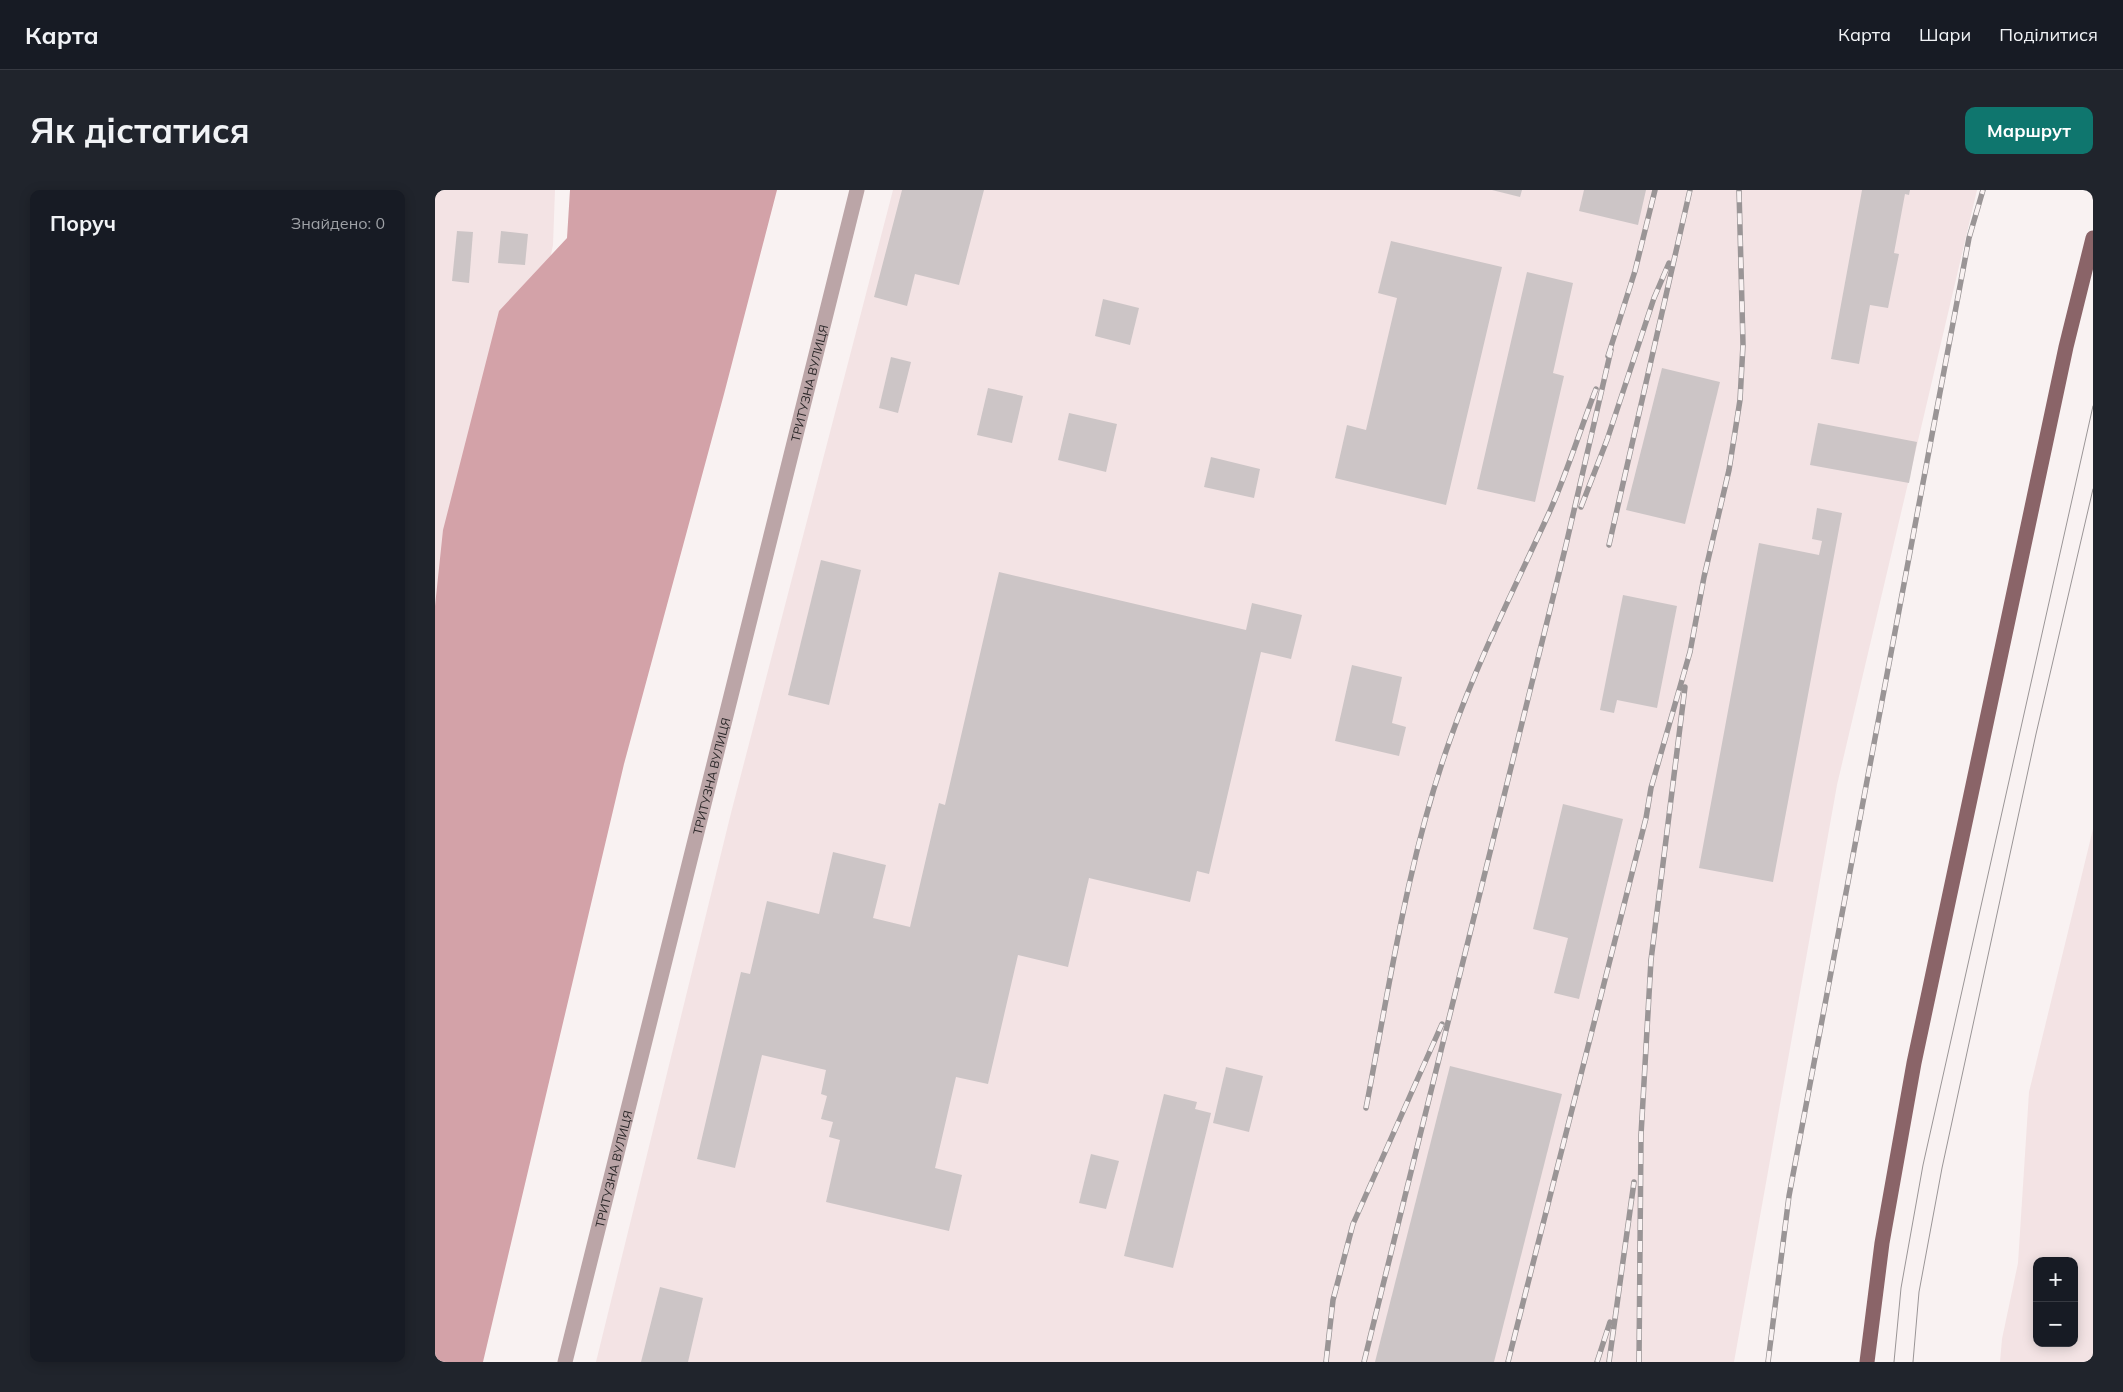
<!DOCTYPE html>
<html lang="uk">
<meta charset="utf-8">
<style>
body{margin:0;font-family:Mulish,sans-serif;background:#20242c;color:#f1f3f6}
.controls{position:absolute;right:15px;bottom:15px;display:grid;overflow:hidden;border-radius:10px;box-shadow:0 2px 12px #0003}
.controls button{width:45px;height:45px;display:grid;place-items:center;padding:0;border:0;border-bottom:1px solid #363941;background:#171b24;color:#f1f3f6;font:25px sans-serif}
.list{margin:0;padding:0;list-style:none}
h2{display:flex;justify-content:space-between;align-items:center;height:65px;margin:0;padding:0 20px;font-size:21px}
h2 small{font-size:16px;font-weight:400;color:#9ea1a6}
.map{position:relative;flex:none;width:1658px;height:1172px;overflow:hidden;border-radius:10px}
header{display:flex;align-items:center;gap:30px;box-sizing:border-box;height:70px;padding:0 25px;background:#171b24;border-bottom:1px solid #363941}
header strong{font-size:24px}
nav{display:flex;gap:28px;margin-inline-start:auto;font-size:18px}
.intro{display:flex;align-items:center;justify-content:space-between;box-sizing:border-box;height:120px;padding:0 30px}
h1{margin:0;font-size:35px}
.button{padding:12px 22px;border-radius:10px;background:#0f766e;color:#fff;font-size:18px;font-weight:700}
main{display:flex;gap:30px;padding:0 30px}
aside{flex:1;background:#171b24;border-radius:10px;box-shadow:0 2px 12px #0003}
.map>svg:first-child{display:block}
.built{fill:#f3e3e4;fill-rule:evenodd}
.forest{fill:#d3a2a8}
.building{fill:#ccc5c6}
.lines{fill:none;stroke-linecap:round;stroke-linejoin:round}
.minor{stroke:#bba5a7;stroke-width:15}
.major{stroke:#8a6468;stroke-width:15}
.tram{stroke:#9a9596;stroke-width:1}
.rail-casing{stroke:#9a9596;stroke-width:5.5}
.rail{stroke:#f9f2f2;stroke-width:4;stroke-dasharray:11;stroke-linecap:butt}
.labels{text-anchor:middle;dominant-baseline:central;stroke-width:4.5;stroke-linejoin:round;paint-order:stroke}
.street-label{font-size:12px;fill:#2a2728;stroke:#f9f2f2}
</style>
<header>
<strong>Карта</strong>
<nav><a>Карта</a><a>Шари</a><a>Поділитися</a></nav>
</header>
<div class="intro"><h1>Як дістатися</h1><a class="button">Маршрут</a></div>
<main>
<aside>
<h2>Поруч<small>Знайдено: 0</small></h2>
<ul class="list">
</ul>
</aside>
<div class="map">
<svg width="1658" height="1172" viewBox="0 0 1658 1172">
<rect width="100%" height="100%" fill="#f9f2f2"/>
<g class="built">
<polygon points="0,0 120,0 118,55 0,611"/>
<polygon points="458,0 1542,0 1402,595 1299,1172 161,1172 296,623"/>
<path d="M1658,639V1172H1565L1567,1149L1583,1073L1594,902ZM1602,1071H1639V1153H1602Z"/>
</g>
<polygon class="forest" points="135,0 342,0 289,204 189,574 48,1172 0,1172 0,416 8,340 64,121 132,48"/>
<g class="building">
<polygon points="467,0 549,0 524,95 480,84 472,116 439,107"/>
<polygon points="1057,0 1087,0 1085,7"/>
<polygon points="1149,0 1211,0 1203,35 1144,21"/>
<polygon points="1427,0 1475,0 1474,5 1470,4 1459,63 1464,64 1453,118 1435,115 1424,174 1396,169"/>
<polygon points="22,41 38,42 34,93 17,91"/>
<polygon points="66,41 93,44 90,75 63,73"/>
<polygon points="956,51 1067,77 1011,315 900,288 912,235 931,240 962,108 943,103"/>
<polygon points="1092,82 1138,93 1118,183 1129,186 1100,312 1042,299"/>
<polygon points="668,109 704,118 695,155 660,146"/>
<polygon points="456,167 476,172 463,223 444,218"/>
<polygon points="1227,178 1285,192 1250,334 1191,320"/>
<polygon points="553,198 588,206 577,253 542,245"/>
<polygon points="634,223 682,234 671,282 623,270"/>
<polygon points="1383,233 1482,252 1474,293 1375,275"/>
<polygon points="776,267 825,279 819,308 769,297"/>
<polygon points="1382,318 1407,323 1338,692 1264,678 1324,353 1384,365 1387,351 1377,349"/>
<polygon points="386,370 426,380 394,515 353,505"/>
<polygon points="564,382 811,440 817,413 867,425 856,469 826,462 774,684 762,681 755,712 654,688 633,777 583,765 553,894 521,887 500,978 527,985 514,1041 391,1012 405,950 394,947 398,932 386,929 392,906 386,904 391,880 327,865 300,978 262,969 306,782 315,784 332,711 384,724 398,662 451,675 438,728 475,737 504,613 510,615"/>
<polygon points="1188,405 1242,416 1222,518 1182,510 1179,523 1165,520"/>
<polygon points="917,475 967,487 957,533 971,537 964,566 900,551"/>
<polygon points="1128,614 1188,629 1144,809 1119,803 1133,748 1098,739"/>
<polygon points="1015,876 1127,904 1059,1172 940,1172"/>
<polygon points="791,877 828,886 814,942 778,933"/>
<polygon points="729,904 762,912 760,919 776,923 738,1078 689,1066"/>
<polygon points="656,964 684,971 671,1019 644,1013"/>
<polygon points="225,1097 268,1108 253,1172 206,1172"/>
</g>
<g class="lines">
<path class="minor" id="s1" d="M130,1172L422,0"/>
<polyline class="major" points="1432,1172 1447,1053 1479,873 1631,157 1658,48"/>
<g class="tram">
<polyline points="1459,1172 1466,1098 1488,975 1658,216"/>
<polyline points="1478,1172 1484,1102 1507,978 1601,544 1658,299"/>
</g>
<g class="rail-casing">
<g id="rail">
<polyline points="1173,166 1200,81 1220,0"/>
<polyline points="1146,317 1172,250 1219,108 1234,73"/>
<polyline points="1174,355 1255,0"/>
<path d="M931,918C955,793 973,666 1016,547C1043,470 1080,397 1114,323C1132,283 1145,240 1161,199"/>
<polyline points="891,1172 898,1110 918,1034 1007,834"/>
<polyline points="929,1172 1131,355 1176,160"/>
<polyline points="1073,1172 1211,628 1216,598 1255,462 1269,387 1294,280 1305,210 1308,155 1304,0"/>
<polyline points="1162,1172 1175,1132"/>
<polyline points="1174,1172 1199,992"/>
<polyline points="1204,1172 1206,945 1216,770 1250,497"/>
<polyline points="1333,1172 1354,1006 1534,48 1548,0"/>
</g>
</g>
<use href="#rail" class="rail"/>
</g>
<g class="labels">
<g class="street-label">
<text stroke="none"><textPath href="#s1" startOffset="1009">ТРИТУЗНА ВУЛИЦЯ</textPath></text>
<text stroke="none"><textPath href="#s1" startOffset="604">ТРИТУЗНА ВУЛИЦЯ</textPath></text>
<text stroke="none"><textPath href="#s1" startOffset="199">ТРИТУЗНА ВУЛИЦЯ</textPath></text>
</g>
</g>
</svg>
<div class="controls">
<button>+</button>
<button>−</button>
</div>
</div>
</main>
